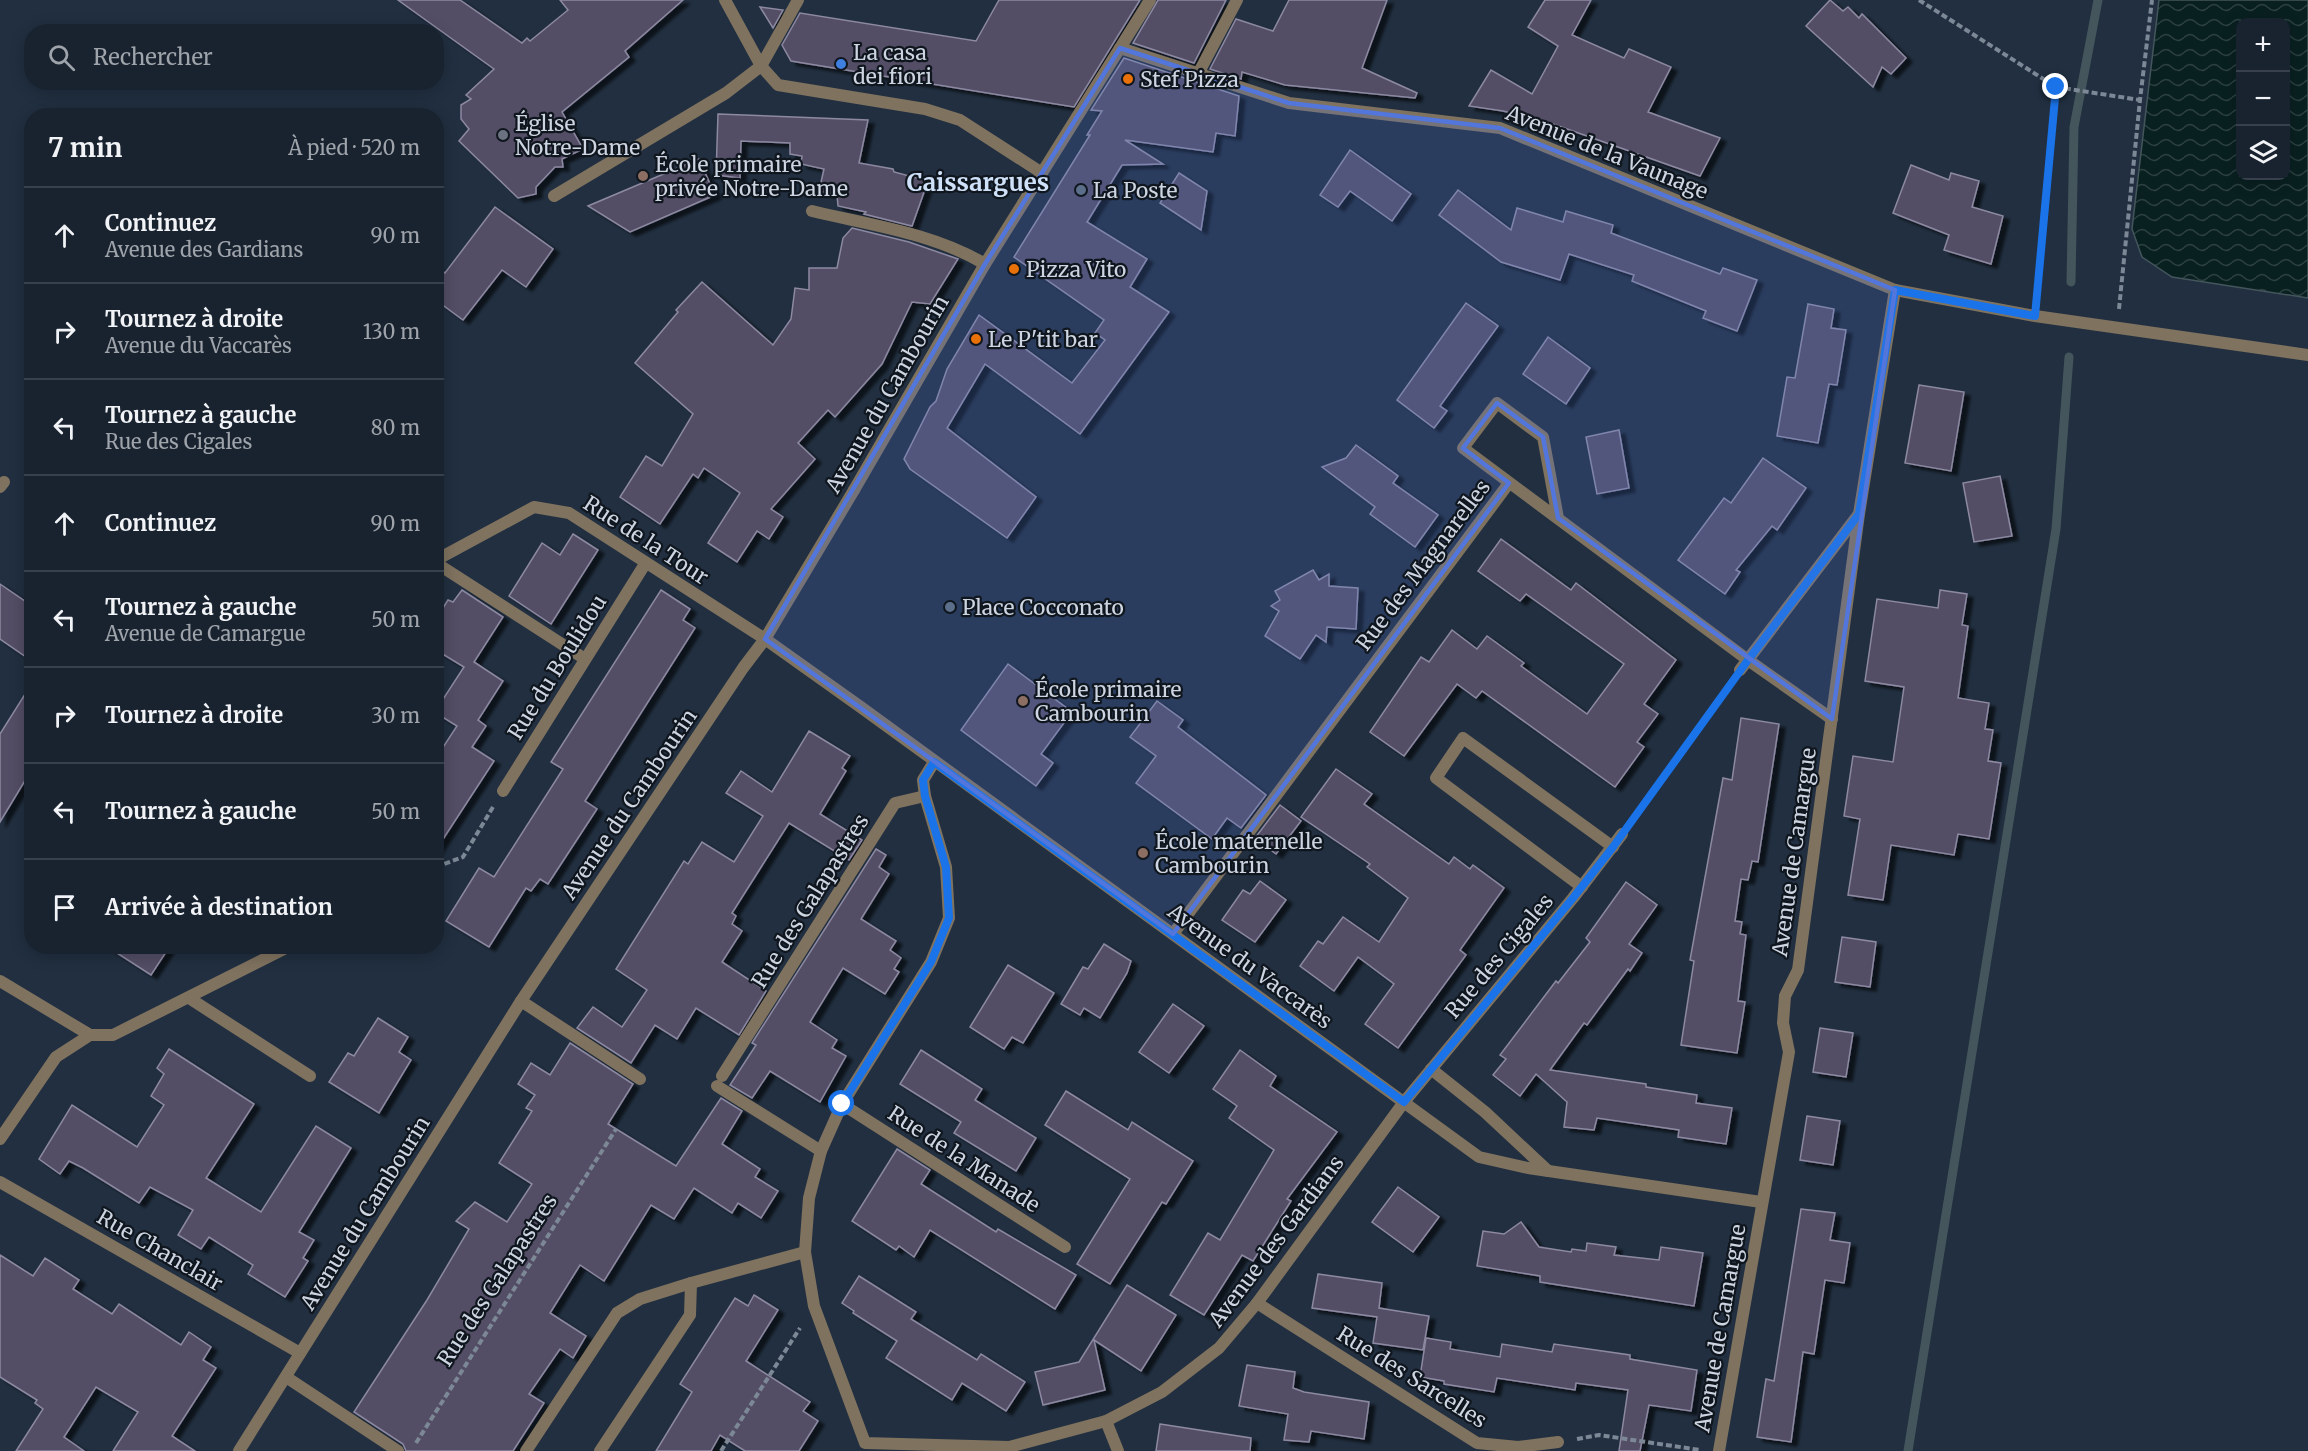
<!DOCTYPE html>
<html lang="fr">
<meta charset="utf-8">
<style>
body{margin:0;font-family:Merriweather,serif;background:#262f3c;color:#f1f3f6}
.controls{position:absolute;right:18px;top:18px;display:grid;overflow:hidden;border-radius:12px;box-shadow:0 3px 15px #0003}
.controls button{width:54px;height:54px;display:grid;place-items:center;padding:0;border:0;border-bottom:2px solid #37404c;background:#192330;color:#f1f3f6;font:30px sans-serif}
.stop{position:absolute;width:18px;height:18px;margin:-14px;border:4px solid #1a73e8;border-radius:50%;background:#fff}
.stop.end{background:#1a73e8;border-color:#fff;box-shadow:0 2px 6px #0008}
.list{margin:0;padding:0;list-style:none}
h2{display:flex;justify-content:space-between;align-items:center;height:78px;margin:0;padding:0 24px;font-size:26px}
h2 small{font-size:20px;font-weight:400;color:#9fa4ab}
.list li{display:grid;grid-template-columns:39px 1fr auto;gap:18px;align-items:center;box-sizing:border-box;height:96px;padding:0 24px;border-top:2px solid #37404c}
.list b{display:block;font-size:22px;white-space:nowrap}
.list p{margin:0;font-size:20px;white-space:nowrap;color:#9fa4ab}
.list em{font-size:20px;font-style:normal;color:#9fa4ab}
.icon{flex:none;width:33px;height:33px;fill:none;stroke:currentColor;stroke-width:2;stroke-linecap:round;stroke-linejoin:round}
.map{position:relative;flex:none;width:2308px;height:1451px;overflow:hidden}
.search{position:absolute;background:#192330;box-shadow:0 3px 15px #0003;left:24px;top:24px;width:420px;height:66px;display:flex;align-items:center;gap:15px;box-sizing:border-box;padding:0 21px;border-radius:24px;color:#9fa4ab;font-size:22px}
.panel{position:absolute;background:#192330;box-shadow:0 3px 15px #0003;left:24px;top:108px;width:420px;height:846px;border-radius:24px}
.map>svg:first-child{display:block}
.water{fill:url(#water-waves);stroke:#44565b;stroke-width:1.5;fill-rule:evenodd}
.lines{fill:none;stroke-linecap:round;stroke-linejoin:round}
.stream{stroke:#44565b;stroke-width:9}
.building{fill:#524e65;stroke:#8d89a2;stroke-width:1.5;filter:url(#shadow)}
.path{stroke:#7c8896;stroke-width:4;stroke-dasharray:6 3;stroke-linecap:butt}
.service{stroke:#7f725f;stroke-width:12}
.minor{stroke:#7f725f;stroke-width:12}
.tertiary{stroke:#7f725f;stroke-width:12}
.route{stroke:#1a73e8;stroke-width:8}
.marked{fill:#5276db;fill-opacity:0.2;stroke:#5276db;stroke-width:4.5;stroke-linejoin:round}
.shop-dot{fill:#3f7fe0;stroke:#10161e;stroke-width:2}
.food-dot{fill:#e8710a;stroke:#10161e;stroke-width:2}
.worship-dot{fill:#6b7280;stroke:#10161e;stroke-width:2}
.education-dot{fill:#8d6e63;stroke:#10161e;stroke-width:2}
.service-dot{fill:#5c6f8a;stroke:#10161e;stroke-width:2}
.labels{text-anchor:middle;dominant-baseline:central;stroke-width:4.5;stroke-linejoin:round;paint-order:stroke}
.poi-label{font-size:21px;fill:#ccd5e1;stroke:#10161e;text-anchor:start}
.street-label{font-size:21px;fill:#ccd5e1;stroke:#10161e}
.quarter-label{font-size:24px;font-weight:bold;fill:#cfe1f8;stroke:#10161e}
</style>
<div class="map">
<svg width="2308" height="1451" viewBox="0 0 2308 1451">
<defs>
<pattern id="water-waves" width="16" height="10" patternUnits="userSpaceOnUse" patternTransform="scale(1.5)"><rect width="16" height="10" fill="#092021"/><path d="M0 5q4-4 8 0t8 0" fill="none" stroke="#2c4041"/></pattern>
<filter id="shadow"><feDropShadow dx="6" dy="4" stdDeviation="1.5" flood-color="#0009"/></filter>
</defs>
<rect width="100%" height="100%" fill="#212f40"/>
<path class="water" d="M2159,0H2308V298L2172,277L2142,257L2132,229ZM2240,22H2286V176H2240Z"/>
<g class="lines">
<g class="stream">
<polyline points="2071,282 2074,127 2098,0"/>
<polyline points="1908,1451 2056,529 2069,357"/>
</g>
</g>
<g class="building">
<polygon points="398,0 460,0 522,43 527,38 530,41 568,10 560,0 683,0 625,51 629,57 562,112 583,149 562,159 563,167 555,167 536,187 536,194 518,198 459,141 469,129 461,119 461,105 471,99 466,95 494,69"/>
<polygon points="999,0 1140,0 1074,107 791,61 782,45 800,13 976,41"/>
<polygon points="1158,0 1226,0 1194,63 1133,43"/>
<polygon points="1289,0 1387,0 1362,68 1417,93 1415,98 1285,85 1242,72 1241,79 1210,69 1236,19 1273,31"/>
<polygon points="1545,0 1591,0 1572,35 1624,58 1629,49 1671,67 1648,112 1720,138 1700,176 1553,124 1503,111 1469,106 1491,70 1532,94 1558,46 1528,27"/>
<polygon points="1830,0 1843,11 1848,7 1859,18 1862,14 1906,58 1891,74 1882,67 1873,87 1806,26"/>
<polygon points="760,7 783,10 773,28"/>
<polygon points="1124,58 1239,96 1235,136 1216,133 1213,152 1125,140 1163,164 1122,165 1087,222 1147,259 1130,287 1169,312 1080,434 985,364 947,428 1036,497 1007,538 910,469 904,459 930,407 936,401 947,369 979,315 1072,383 1105,340 1095,333 1104,320 1014,257 1090,135 1087,135 1102,111 1091,110"/>
<polygon points="718,114 868,120 859,163 893,169 894,172 928,181 912,226 864,214 866,212 838,206 837,195 819,191 824,169 801,164 802,156 790,154 790,143 741,141 740,178 716,175"/>
<polygon points="1350,150 1411,194 1392,221 1350,191 1338,207 1320,195"/>
<polygon points="699,159 715,195 630,232 588,206"/>
<polygon points="1911,165 1949,180 1951,173 1979,181 1972,207 2003,216 1991,264 1944,250 1949,235 1893,213"/>
<polygon points="1179,173 1207,191 1201,230 1160,203"/>
<polygon points="1458,190 1511,230 1517,208 1563,222 1566,211 1613,225 1611,233 1720,274 1723,268 1757,280 1737,331 1703,318 1706,311 1632,281 1634,275 1569,254 1560,280 1501,262 1439,215"/>
<polygon points="495,207 553,249 526,287 502,270 463,320 436,300 436,266 445,273"/>
<polygon points="852,228 909,242 958,259 930,304 912,302 882,364 835,417 828,410 798,443 815,459 771,509 783,517 769,539 757,531 737,562 708,543 740,493 704,468 698,478 693,474 660,524 620,497 646,456 662,466 693,414 635,363 678,312 676,310 702,282 773,345 791,319 795,288 809,290 809,268 837,268 843,238"/>
<polygon points="1466,303 1498,326 1440,406 1447,411 1434,428 1397,400"/>
<polygon points="1808,304 1834,309 1831,328 1846,330 1837,385 1829,384 1818,443 1777,436 1787,377 1795,378"/>
<polygon points="1548,337 1590,368 1566,404 1523,374"/>
<polygon points="1919,385 1964,392 1951,471 1905,463"/>
<polygon points="1619,430 1629,488 1597,494 1586,437"/>
<polygon points="1356,445 1398,476 1393,483 1438,515 1415,547 1370,514 1375,507 1322,467 1346,458"/>
<polygon points="1763,458 1806,488 1777,530 1772,526 1736,570 1740,572 1725,594 1678,560 1724,498 1731,503"/>
<polygon points="2000,476 2012,536 1974,542 1963,483"/>
<polygon points="573,534 598,550 551,624 509,596 542,543 560,555"/>
<polygon points="1501,539 1571,590 1576,583 1676,660 1644,704 1658,714 1637,742 1644,747 1615,787 1482,691 1476,698 1457,684 1404,756 1370,732 1421,657 1429,662 1452,630 1477,649 1487,636 1524,663 1521,666 1587,714 1624,664 1526,594 1520,601 1478,571"/>
<polygon points="1313,570 1319,580 1329,574 1329,586 1358,588 1356,629 1327,627 1326,642 1316,635 1300,659 1265,636 1279,611 1271,606 1280,600 1275,591"/>
<polygon points="0,584 32,606 32,661 0,639"/>
<polygon points="462,590 503,617 474,662 503,681 478,720 486,726 472,747 494,761 436,850 436,758 457,726 436,713 436,710 464,667 436,650 436,619 448,600 453,602"/>
<polygon points="661,590 690,609 683,620 695,628 585,801 597,809 561,864 548,884 540,879 531,891 526,888 489,947 446,921 479,868 494,877 563,769 551,762"/>
<polygon points="1940,590 1967,594 1962,625 1968,626 1958,698 1989,703 1985,729 1993,730 1988,761 2001,763 1989,839 1958,834 1954,855 1891,845 1883,900 1848,895 1860,819 1844,816 1853,756 1893,762 1904,687 1865,681 1877,599 1938,608"/>
<polygon points="1008,664 1072,712 1041,754 1053,763 1036,786 961,730"/>
<polygon points="32,683 32,769 0,822 0,734"/>
<polygon points="1157,701 1183,720 1178,727 1266,795 1241,828 1227,818 1212,839 1136,783 1156,756 1130,737"/>
<polygon points="1741,718 1779,724 1758,862 1752,861 1748,880 1741,879 1735,921 1742,922 1740,934 1746,935 1738,1001 1745,1002 1737,1053 1681,1045 1694,961 1690,960 1723,778 1732,780"/>
<polygon points="809,731 850,756 842,768 846,771 820,814 862,840 849,860 789,823 732,913 736,916 732,924 742,931 722,962 766,991 739,1035 696,1008 677,1039 655,1025 631,1063 577,1028 593,1007 622,1027 647,990 616,969 684,861 688,864 702,842 734,862 763,816 726,793 741,771 772,792"/>
<polygon points="1336,769 1372,794 1364,804 1449,864 1454,857 1470,869 1473,865 1504,888 1460,950 1466,955 1398,1048 1365,1024 1394,984 1358,957 1334,991 1300,966 1318,941 1323,944 1343,917 1379,942 1408,898 1367,867 1370,864 1301,817"/>
<polygon points="1280,805 1301,821 1276,854 1255,838"/>
<polygon points="876,849 886,855 879,867 889,874 861,919 896,941 890,950 901,958 894,969 899,972 885,994 843,968 810,1022 837,1040 832,1048 846,1056 820,1102 770,1071 752,1098 730,1085 756,1045 752,1043"/>
<polygon points="1260,881 1286,900 1255,942 1222,920 1243,890 1250,894"/>
<polygon points="1626,882 1657,905 1629,944 1642,953 1630,971 1628,969 1587,1025 1584,1023 1550,1070 1646,1084 1646,1087 1697,1095 1696,1103 1732,1108 1726,1144 1678,1137 1679,1130 1597,1118 1594,1130 1564,1127 1567,1102 1536,1074 1520,1096 1493,1075 1506,1059 1500,1055 1556,981 1558,983 1590,942 1586,938"/>
<polygon points="1842,937 1876,942 1870,987 1835,982"/>
<polygon points="1104,944 1131,961 1127,973 1100,1018 1084,1008 1080,1015 1061,1004 1083,967 1088,969"/>
<polygon points="106,946 170,946 151,975"/>
<polygon points="1008,965 1054,993 1023,1043 1012,1037 1004,1049 970,1027"/>
<polygon points="1173,1004 1204,1026 1169,1073 1139,1052"/>
<polygon points="378,1018 408,1037 399,1052 411,1060 379,1113 329,1082 348,1053 354,1056"/>
<polygon points="1820,1028 1853,1033 1846,1077 1813,1072"/>
<polygon points="570,1043 633,1084 608,1124 676,1166 721,1098 742,1111 722,1144 760,1169 755,1177 778,1191 761,1218 738,1203 732,1213 694,1188 674,1219 651,1205 604,1281 580,1265 550,1313 586,1336 573,1358 560,1349 529,1394 544,1403 513,1451 406,1451 403,1444 354,1412 427,1300 469,1229 456,1221 475,1202 507,1222 532,1184 499,1163 532,1111 526,1108 535,1095 518,1084 531,1063 550,1075"/>
<polygon points="169,1049 254,1104 206,1178 261,1212 316,1126 351,1148 299,1232 314,1240 303,1258 308,1261 285,1297 248,1274 253,1265 209,1237 201,1249 178,1235 193,1210 150,1187 139,1203 83,1168 69,1161 60,1174 39,1159 72,1105 137,1147 164,1105 151,1096 164,1074 157,1068"/>
<polygon points="921,1050 982,1089 975,1100 1036,1138 1016,1171 954,1133 961,1122 900,1084"/>
<polygon points="1240,1050 1276,1076 1270,1086 1337,1132 1287,1199 1291,1201 1253,1261 1242,1255 1204,1315 1170,1295 1208,1233 1220,1240 1274,1150 1229,1118 1237,1106 1213,1089"/>
<polygon points="1066,1091 1128,1130 1132,1122 1193,1161 1166,1204 1162,1202 1110,1284 1077,1264 1130,1179 1045,1125"/>
<polygon points="1807,1116 1840,1121 1833,1165 1800,1160"/>
<polygon points="897,1149 930,1170 921,1184 996,1232 998,1229 1076,1275 1055,1309 930,1230 914,1257 899,1246 896,1250 852,1221"/>
<polygon points="1398,1187 1439,1217 1413,1252 1372,1222"/>
<polygon points="1801,1209 1835,1213 1830,1240 1850,1243 1844,1283 1825,1280 1814,1354 1803,1352 1791,1442 1757,1437 1766,1379 1774,1381"/>
<polygon points="1521,1222 1539,1247 1571,1252 1572,1249 1586,1251 1587,1243 1616,1247 1614,1255 1659,1260 1661,1247 1703,1253 1694,1306 1540,1282 1540,1276 1477,1266 1483,1231 1504,1234"/>
<polygon points="0,1255 33,1276 45,1258 79,1280 73,1289 112,1314 119,1304 181,1345 189,1332 211,1347 203,1360 216,1368 172,1436 195,1451 113,1451 138,1412 96,1387 64,1437 84,1451 16,1451 43,1409 35,1403 37,1400 0,1377"/>
<polygon points="1318,1274 1382,1283 1379,1308 1429,1316 1423,1350 1373,1343 1377,1317 1312,1308"/>
<polygon points="859,1276 916,1312 911,1319 977,1360 981,1354 1025,1382 1006,1411 962,1383 952,1400 886,1358 897,1341 853,1313 854,1311 842,1303"/>
<polygon points="1127,1285 1176,1315 1141,1371 1094,1340 1105,1390 1043,1405 1035,1372 1079,1362"/>
<polygon points="754,1295 778,1310 746,1361 810,1402 803,1411 818,1421 799,1451 745,1451 720,1435 711,1451 656,1451 692,1392 680,1384 735,1298 748,1306"/>
<polygon points="1426,1338 1451,1342 1450,1349 1500,1357 1502,1344 1552,1352 1554,1344 1630,1355 1630,1359 1697,1370 1691,1411 1649,1405 1640,1451 1619,1451 1628,1390 1576,1383 1575,1390 1497,1378 1494,1392 1444,1384 1444,1381 1420,1377"/>
<polygon points="1247,1365 1295,1372 1293,1388 1304,1392 1369,1402 1364,1439 1311,1431 1309,1442 1284,1440 1288,1414 1239,1406"/>
<polygon points="1160,1424 1251,1438 1250,1451 1156,1451"/>
</g>
<g class="lines">
<g class="path">
<polyline points="1919,0 2056,87 2037,297"/>
<polyline points="2056,87 2140,100"/>
<polyline points="2119,309 2140,100 2152,0"/>
<polyline points="1634,818 1729,685"/>
<polyline points="436,867 463,857 493,807"/>
<polyline points="1577,1439 1599,1435 1700,1450"/>
<polyline points="416,1443 616,1129"/>
<polyline points="721,1451 800,1328"/>
</g>
<g class="service">
<polyline points="1740,670 1859,514"/>
<polyline points="286,1377 398,1451"/>
</g>
<g class="minor">
<polyline points="725,0 761,66 778,85 925,109 960,120 1042,173"/>
<polyline points="1120,48 1289,103 1500,128 1895,290 2035,316 2308,355"/>
<polyline points="1198,74 1237,0"/>
<polyline points="554,196 726,93 761,66 798,0"/>
<path d="M812,211C870,225 933,233 985,264"/>
<polyline points="0,487 4,482"/>
<polyline points="854,490 985,264 1150,0"/>
<polyline points="1558,518 1543,437 1497,403 1463,448 1748,660 1832,719"/>
<polyline points="436,560 534,507 569,513 765,639 862,708 1479,1157 1528,1168 1761,1202"/>
<polyline points="436,563 585,659"/>
<polyline points="934,762 923,780 925,796 946,867 949,918 931,962 842,1104 821,1151 809,1198 805,1252 814,1306 865,1443 1009,1447 1106,1421 1162,1392 1219,1348 1257,1303 1404,1102 1573,898 1622,834"/>
<polyline points="503,791 645,564"/>
<polyline points="1582,887 1436,778 1463,738 1613,847"/>
<polyline points="1173,934 1509,483"/>
<polyline points="0,981 90,1035"/>
<polyline points="189,998 310,1076"/>
<polyline points="521,1001 640,1079"/>
<polyline points="1431,1069 1485,1112 1548,1171"/>
<polyline points="722,1076 895,803 925,796"/>
<polyline points="717,1086 821,1151"/>
<polyline points="842,1104 1065,1247"/>
<polyline points="0,1139 56,1057 90,1035 113,1035 290,946"/>
<polyline points="0,1182 300,1353"/>
<polyline points="691,1283 805,1252"/>
<polyline points="1257,1303 1477,1443 1518,1447 1558,1442"/>
<polyline points="1106,1421 1118,1451"/>
<polyline points="526,1451 617,1313 640,1299 691,1283 690,1315 600,1451"/>
<polyline points="1719,1451 1789,1052 1783,1023 1785,996 1798,970 1859,514 1895,290"/>
</g>
<polyline class="tertiary" points="239,1451 521,1001 743,668 765,639 854,490"/>
</g>
<g class="lines">
<polyline class="route" points="842,1104 931,962 949,918 946,867 925,796 923,780 934,762 1404,1102 1573,898 1613,847 1748,660 1859,514 1895,290 2035,316 2056,87"/>
</g>
<path class="marked" d="M1120,48L1289,103L1500,128L1895,290L1832,719L1558,518L1543,437L1497,403L1463,448L1509,483L1173,934L765,639L985,264Z"/>
<circle class="shop-dot" cx="841" cy="64" r="6"/>
<g class="food-dot">
<circle cx="1128" cy="79" r="6"/>
<circle cx="1014" cy="269" r="6"/>
<circle cx="976" cy="339" r="6"/>
</g>
<circle class="worship-dot" cx="503" cy="135" r="6"/>
<g class="education-dot">
<circle cx="643" cy="176" r="6"/>
<circle cx="1023" cy="701" r="6"/>
<circle cx="1143" cy="853" r="6"/>
</g>
<g class="service-dot">
<circle cx="1081" cy="190" r="6"/>
<circle cx="950" cy="607" r="6"/>
</g>
<g class="labels">
<g class="poi-label">
<text x="853" y="52">La casa<tspan x="853" dy="24">dei fiori</tspan></text>
<text x="1140" y="79">Stef Pizza</text>
<text x="515" y="123">Église<tspan x="515" dy="24">Notre-Dame</tspan></text>
<text x="655" y="164">École primaire<tspan x="655" dy="24">privée Notre-Dame</tspan></text>
<text x="1093" y="190">La Poste</text>
<text x="1026" y="269">Pizza Vito</text>
<text x="988" y="339">Le P'tit bar</text>
<text x="962" y="607">Place Cocconato</text>
<text x="1035" y="689">École primaire<tspan x="1035" dy="24">Cambourin</tspan></text>
<text x="1155" y="841">École maternelle<tspan x="1155" dy="24">Cambourin</tspan></text>
</g>
<g class="street-label">
<text transform="translate(1607 152) rotate(22)">Avenue de la Vaunage</text>
<text transform="translate(887 394) rotate(-60)">Avenue du Cambourin</text>
<text transform="translate(646 540) rotate(33)">Rue de la Tour</text>
<text transform="translate(1423 565) rotate(-53)">Rue des Magnarelles</text>
<text transform="translate(557 667) rotate(-58)">Rue du Boulidou</text>
<text transform="translate(629 804) rotate(-56)">Avenue du Cambourin</text>
<text transform="translate(1794 852) rotate(-82)">Avenue de Camargue</text>
<text transform="translate(810 901) rotate(-58)">Rue des Galapastres</text>
<text transform="translate(1499 956) rotate(-50)">Rue des Cigales</text>
<text transform="translate(1250 966) rotate(36)">Avenue du Vaccarès</text>
<text transform="translate(964 1159) rotate(33)">Rue de la Manade</text>
<text transform="translate(365 1213) rotate(-58)">Avenue du Cambourin</text>
<text transform="translate(1276 1241) rotate(-53)">Avenue des Gardians</text>
<text transform="translate(160 1250) rotate(30)">Rue Chanclair</text>
<text transform="translate(497 1280) rotate(-57)">Rue des Galapastres</text>
<text transform="translate(1720 1328) rotate(-80)">Avenue de Camargue</text>
<text transform="translate(1412 1377) rotate(32)">Rue des Sarcelles</text>
</g>
<g class="quarter-label">
<text x="978" y="182">Caissargues</text>
</g>
</g>
</svg>
<div class="controls">
<button>+</button>
<button>−</button>
<button><svg class="icon" aria-label="layers" viewBox="0 0 24 24"><path d="M12 4l9 5-9 5-9-5zM3 14l9 5 9-5"/></svg></button>
</div>
<div class="stop" style="left:842px;top:1104px"></div>
<div class="stop end" style="left:2056px;top:87px"></div>
<div class="search"><svg class="icon" aria-label="search" viewBox="0 0 24 24"><circle cx="10" cy="10" r="6"/><path d="M15 15l6 6"/></svg>Rechercher</div>
<section class="panel">
<h2>7 min<small>À pied · 520 m</small></h2>
<ul class="list">
<li><svg class="icon" aria-label="ahead" viewBox="0 0 24 24"><path d="M12 20V5M6 11l6-6 6 6"/></svg><div><b>Continuez</b><p>Avenue des Gardians</p></div><em>90 m</em></li>
<li><svg class="icon" aria-label="right" viewBox="0 0 24 24"><path d="M7 20v-9h11M14 6l5 5-5 5"/></svg><div><b>Tournez à droite</b><p>Avenue du Vaccarès</p></div><em>130 m</em></li>
<li><svg class="icon" aria-label="left" viewBox="0 0 24 24"><path d="M17 20v-9H6M10 6l-5 5 5 5"/></svg><div><b>Tournez à gauche</b><p>Rue des Cigales</p></div><em>80 m</em></li>
<li><svg class="icon" aria-label="ahead" viewBox="0 0 24 24"><path d="M12 20V5M6 11l6-6 6 6"/></svg><div><b>Continuez</b></div><em>90 m</em></li>
<li><svg class="icon" aria-label="left" viewBox="0 0 24 24"><path d="M17 20v-9H6M10 6l-5 5 5 5"/></svg><div><b>Tournez à gauche</b><p>Avenue de Camargue</p></div><em>50 m</em></li>
<li><svg class="icon" aria-label="right" viewBox="0 0 24 24"><path d="M7 20v-9h11M14 6l5 5-5 5"/></svg><div><b>Tournez à droite</b></div><em>30 m</em></li>
<li><svg class="icon" aria-label="left" viewBox="0 0 24 24"><path d="M17 20v-9H6M10 6l-5 5 5 5"/></svg><div><b>Tournez à gauche</b></div><em>50 m</em></li>
<li><svg class="icon" aria-label="arrive" viewBox="0 0 24 24"><path d="M6 21V4h12l-3 4 3 4H6"/></svg><div><b>Arrivée à destination</b></div></li>
</ul>
</section>
</div>
